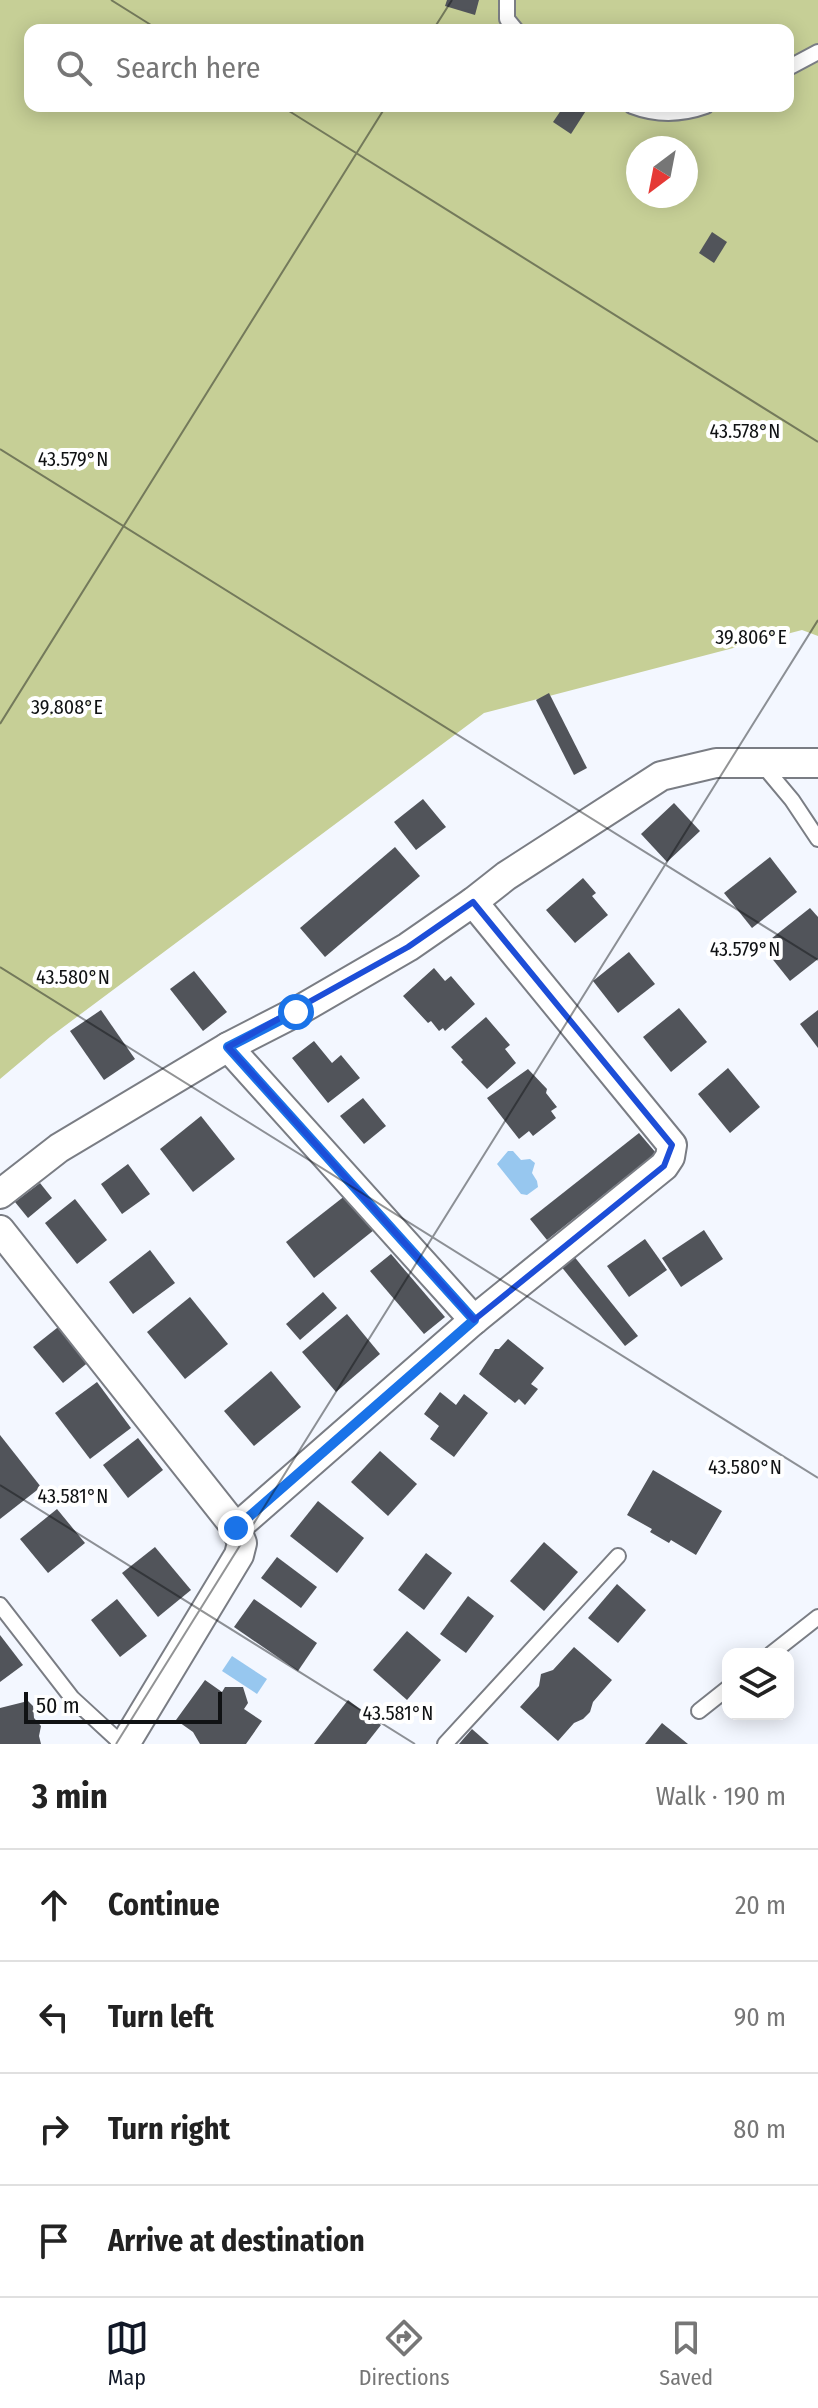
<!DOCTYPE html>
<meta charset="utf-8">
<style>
body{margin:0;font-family:"Fira Sans Condensed",sans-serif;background:#f2f2f2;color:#222}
.controls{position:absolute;right:24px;bottom:24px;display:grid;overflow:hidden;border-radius:16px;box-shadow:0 4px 20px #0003}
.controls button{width:72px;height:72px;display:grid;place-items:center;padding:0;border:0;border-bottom:2px solid #e0e0e0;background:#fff;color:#222;font:40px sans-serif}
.compass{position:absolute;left:626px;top:136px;width:72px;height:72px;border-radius:50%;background:#fff;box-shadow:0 4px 20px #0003;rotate:212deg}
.scale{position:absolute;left:24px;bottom:20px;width:198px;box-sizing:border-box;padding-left:8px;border:4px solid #101214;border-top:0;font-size:22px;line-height:28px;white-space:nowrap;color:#101214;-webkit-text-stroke:6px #fff;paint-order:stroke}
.stop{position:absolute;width:24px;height:24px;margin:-18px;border:6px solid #1a73e8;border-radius:50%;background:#fff}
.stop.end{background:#1a73e8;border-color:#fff;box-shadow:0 2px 8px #0008}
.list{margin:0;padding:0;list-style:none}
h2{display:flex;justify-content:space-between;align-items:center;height:104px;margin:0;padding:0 32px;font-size:34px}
h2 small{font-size:26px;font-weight:400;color:#767676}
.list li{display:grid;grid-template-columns:52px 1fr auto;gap:24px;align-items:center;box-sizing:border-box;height:112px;padding:0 32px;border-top:2px solid #e0e0e0}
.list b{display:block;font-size:30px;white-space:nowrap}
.list em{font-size:26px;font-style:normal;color:#767676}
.icon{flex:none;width:44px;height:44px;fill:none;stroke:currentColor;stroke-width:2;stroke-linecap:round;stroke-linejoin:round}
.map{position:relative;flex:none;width:818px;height:1744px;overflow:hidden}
.search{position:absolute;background:#fff;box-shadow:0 4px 20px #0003;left:24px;right:24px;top:24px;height:88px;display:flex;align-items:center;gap:20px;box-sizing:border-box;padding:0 28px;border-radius:16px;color:#767676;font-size:30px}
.sheet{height:552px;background:#fff}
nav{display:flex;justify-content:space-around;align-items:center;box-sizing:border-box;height:112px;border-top:2px solid #e0e0e0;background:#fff;font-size:22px;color:#767676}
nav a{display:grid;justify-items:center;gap:4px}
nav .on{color:#111827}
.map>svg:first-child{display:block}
.forest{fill:#c6cf96;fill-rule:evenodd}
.water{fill:#97c7ef}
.building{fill:#51545a}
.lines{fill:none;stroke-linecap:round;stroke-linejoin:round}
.service-casing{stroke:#7a7d84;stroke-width:18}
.minor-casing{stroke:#7a7d84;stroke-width:32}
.service{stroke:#fff;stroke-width:14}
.minor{stroke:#fff;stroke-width:28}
.route{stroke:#1a73e8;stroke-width:10}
.marked{fill:none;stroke:#1d4ed8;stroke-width:6;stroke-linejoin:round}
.ticks{fill:none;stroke:#101214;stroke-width:2;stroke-opacity:0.45}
.ticks-label{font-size:20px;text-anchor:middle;fill:#101214;stroke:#fff;stroke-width:8;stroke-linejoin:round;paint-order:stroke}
</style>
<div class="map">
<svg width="818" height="1744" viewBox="0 0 818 1744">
<rect width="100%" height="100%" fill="#f3f7ff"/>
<path class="forest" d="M0,0H818V636L802,630L484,713L50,1037L0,1079ZM30,30H788V106H30ZM638,148H686V196H638Z"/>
<g class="water">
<polygon points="508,1151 513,1151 521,1160 530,1159 535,1163 532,1173 537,1181 538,1187 527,1195 521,1194 497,1164"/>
<polygon points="232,1656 267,1679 257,1694 222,1671"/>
</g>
<g class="building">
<polygon points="447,0 479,0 475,15 445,6"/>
<polygon points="564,106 589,106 571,134 553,122"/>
<polygon points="712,232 727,242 714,263 699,253"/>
<polygon points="549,693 587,768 574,775 536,700"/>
<polygon points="423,799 446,827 416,850 394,822"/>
<polygon points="674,803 700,831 667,862 641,834"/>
<polygon points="395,847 420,876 325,957 300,928"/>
<polygon points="770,857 797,892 752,928 724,893"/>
<polygon points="583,878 596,893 592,896 608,915 575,943 546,910"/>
<polygon points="810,908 818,917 818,959 790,981 762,946"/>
<polygon points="629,952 655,984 618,1013 593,981"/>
<polygon points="434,968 445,981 451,976 475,1004 445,1031 443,1028 439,1031 431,1021 428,1023 403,996"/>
<polygon points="194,971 227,1012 203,1031 170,989"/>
<polygon points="679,1008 707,1042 671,1072 643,1037"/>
<polygon points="101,1010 135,1059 104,1080 70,1031"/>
<polygon points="818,1010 818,1048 800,1024"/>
<polygon points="486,1017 510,1045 505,1049 516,1063 487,1089 461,1062 463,1060 451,1047"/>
<polygon points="314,1041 332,1063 341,1055 360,1078 328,1103 292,1058"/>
<polygon points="728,1068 760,1107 730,1133 698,1094"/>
<polygon points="528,1069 547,1089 546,1093 557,1107 551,1111 556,1118 533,1136 529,1131 519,1139 487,1098"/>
<polygon points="363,1098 386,1126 364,1144 340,1116"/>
<polygon points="201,1116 235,1159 193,1192 160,1149"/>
<polygon points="639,1133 656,1153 547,1240 530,1219"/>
<polygon points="128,1164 150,1194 122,1214 101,1184"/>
<polygon points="40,1183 52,1198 28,1218 15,1202"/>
<polygon points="346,1195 374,1230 314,1278 286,1242"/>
<polygon points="75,1199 107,1240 77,1264 45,1223"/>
<polygon points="704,1230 723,1259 681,1287 662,1258"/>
<polygon points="645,1239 667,1270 629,1297 607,1266"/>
<polygon points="150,1250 175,1283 133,1314 109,1282"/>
<polygon points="391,1254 445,1317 424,1334 370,1271"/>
<polygon points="573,1255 638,1336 625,1346 560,1265"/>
<polygon points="323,1292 337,1308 300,1340 286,1324"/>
<polygon points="190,1297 228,1344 185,1379 147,1332"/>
<polygon points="347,1314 380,1354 336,1392 302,1352"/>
<polygon points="62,1324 91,1360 63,1383 33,1347"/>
<polygon points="508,1339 544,1368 531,1384 538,1389 525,1405 519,1399 515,1403 479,1374 495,1349 499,1349"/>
<polygon points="271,1371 301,1407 254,1446 224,1411"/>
<polygon points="97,1382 131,1428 90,1459 55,1413"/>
<polygon points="440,1392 456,1405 464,1394 488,1413 454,1457 430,1439 439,1426 424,1414"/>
<polygon points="0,1435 41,1487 0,1519"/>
<polygon points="138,1438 163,1470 128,1498 103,1465"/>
<polygon points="380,1451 417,1484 388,1516 351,1482"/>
<polygon points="653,1470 722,1511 696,1555 671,1540 669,1543 650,1532 652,1529 627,1515"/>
<polygon points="318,1501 364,1538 337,1573 290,1536"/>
<polygon points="57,1509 85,1543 48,1573 20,1539"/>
<polygon points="544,1542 578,1572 544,1611 510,1581"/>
<polygon points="155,1547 191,1590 158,1617 122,1573"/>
<polygon points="426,1553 452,1573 424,1610 398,1590"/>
<polygon points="277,1557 317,1587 301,1608 261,1578"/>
<polygon points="617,1584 646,1610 618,1643 588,1618"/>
<polygon points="468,1596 494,1616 466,1653 440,1634"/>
<polygon points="117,1599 147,1636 120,1657 91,1620"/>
<polygon points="254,1599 317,1643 298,1671 234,1627"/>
<polygon points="407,1631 441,1660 407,1700 373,1670"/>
<polygon points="0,1635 23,1665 0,1682"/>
<polygon points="574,1647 612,1680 593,1702 590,1712 583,1719 574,1723 558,1741 520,1707 539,1686 541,1674 553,1670"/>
<polygon points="205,1680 222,1692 225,1687 243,1687 248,1703 244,1709 262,1721 246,1744 200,1744 193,1732 176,1720"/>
<polygon points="348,1700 381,1725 366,1744 314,1744"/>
<polygon points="28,1701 33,1706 34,1718 41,1726 39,1736 41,1744 0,1744 0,1708"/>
<polygon points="662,1723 688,1744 645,1744"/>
<polygon points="472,1729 489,1744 459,1744"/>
</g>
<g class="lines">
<g class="service-casing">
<g id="service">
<polyline points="507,0 507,19 516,30"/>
<polyline points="788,68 818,52"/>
<path d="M632,106C658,116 681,115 706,106"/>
<polyline points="761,763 792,800 818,839"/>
<polyline points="0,1605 72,1698 122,1744"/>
<polyline points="771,1654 818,1617"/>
<polyline points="699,1711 728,1688"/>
<polyline points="445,1744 618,1556"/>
</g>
</g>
<g class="minor-casing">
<g id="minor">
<polyline points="228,1047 474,1320"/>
<polyline points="0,1194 59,1148 228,1047 296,1012 408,947 473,902 506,876 661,776 716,763 818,763"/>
<polyline points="0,1230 236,1528 242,1543 239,1555 125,1744"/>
<polyline points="236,1528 474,1320 664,1166 670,1157 672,1145 473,902"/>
</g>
</g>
<use href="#service" class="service"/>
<use href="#minor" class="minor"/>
</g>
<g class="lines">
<polyline class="route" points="236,1528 474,1320 228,1047 296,1012"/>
</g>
<path class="marked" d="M473,902L672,1145L664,1166L474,1320L228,1047L408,947Z"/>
<path class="ticks" d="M111,0L159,30M433,30L452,0M281,106L818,442M0,449L818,960M0,724L386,106M0,967L818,1478M0,1485L415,1744M116,1744L818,620"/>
<g class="ticks-label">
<text x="745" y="438">43.578°N</text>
<text x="73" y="466">43.579°N</text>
<text x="751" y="644">39.806°E</text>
<text x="67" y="714">39.808°E</text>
<text x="745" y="956">43.579°N</text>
<text x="73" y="984">43.580°N</text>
<text x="745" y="1474">43.580°N</text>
<text x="73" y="1503">43.581°N</text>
<text x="398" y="1720">43.581°N</text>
</g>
</svg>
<div class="controls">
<button><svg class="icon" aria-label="layers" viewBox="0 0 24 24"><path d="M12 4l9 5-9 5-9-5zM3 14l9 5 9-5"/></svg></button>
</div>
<svg class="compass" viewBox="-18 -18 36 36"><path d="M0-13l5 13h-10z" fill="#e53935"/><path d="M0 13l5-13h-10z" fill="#767676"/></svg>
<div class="scale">50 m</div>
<div class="stop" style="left:296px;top:1012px"></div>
<div class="stop end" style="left:236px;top:1528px"></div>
<div class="search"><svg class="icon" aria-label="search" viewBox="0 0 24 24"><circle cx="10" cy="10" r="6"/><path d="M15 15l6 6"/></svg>Search here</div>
</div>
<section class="sheet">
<h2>3 min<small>Walk · 190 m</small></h2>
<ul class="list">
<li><svg class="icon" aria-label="ahead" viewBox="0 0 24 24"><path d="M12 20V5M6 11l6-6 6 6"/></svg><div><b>Continue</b></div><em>20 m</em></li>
<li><svg class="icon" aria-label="left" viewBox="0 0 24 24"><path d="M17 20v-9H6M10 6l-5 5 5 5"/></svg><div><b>Turn left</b></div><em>90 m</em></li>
<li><svg class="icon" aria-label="right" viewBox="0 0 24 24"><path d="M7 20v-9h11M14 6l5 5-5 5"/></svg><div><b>Turn right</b></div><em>80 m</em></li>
<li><svg class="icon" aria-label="arrive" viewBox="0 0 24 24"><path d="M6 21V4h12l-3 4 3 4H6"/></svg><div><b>Arrive at destination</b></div></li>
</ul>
</section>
<nav>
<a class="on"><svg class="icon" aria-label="map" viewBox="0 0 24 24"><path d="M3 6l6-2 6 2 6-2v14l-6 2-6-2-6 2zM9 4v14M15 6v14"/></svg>Map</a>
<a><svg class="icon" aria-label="directions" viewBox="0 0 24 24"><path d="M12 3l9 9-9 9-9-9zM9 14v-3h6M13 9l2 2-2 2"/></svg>Directions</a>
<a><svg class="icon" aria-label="saved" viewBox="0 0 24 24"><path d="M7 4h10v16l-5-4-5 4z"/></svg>Saved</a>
</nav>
